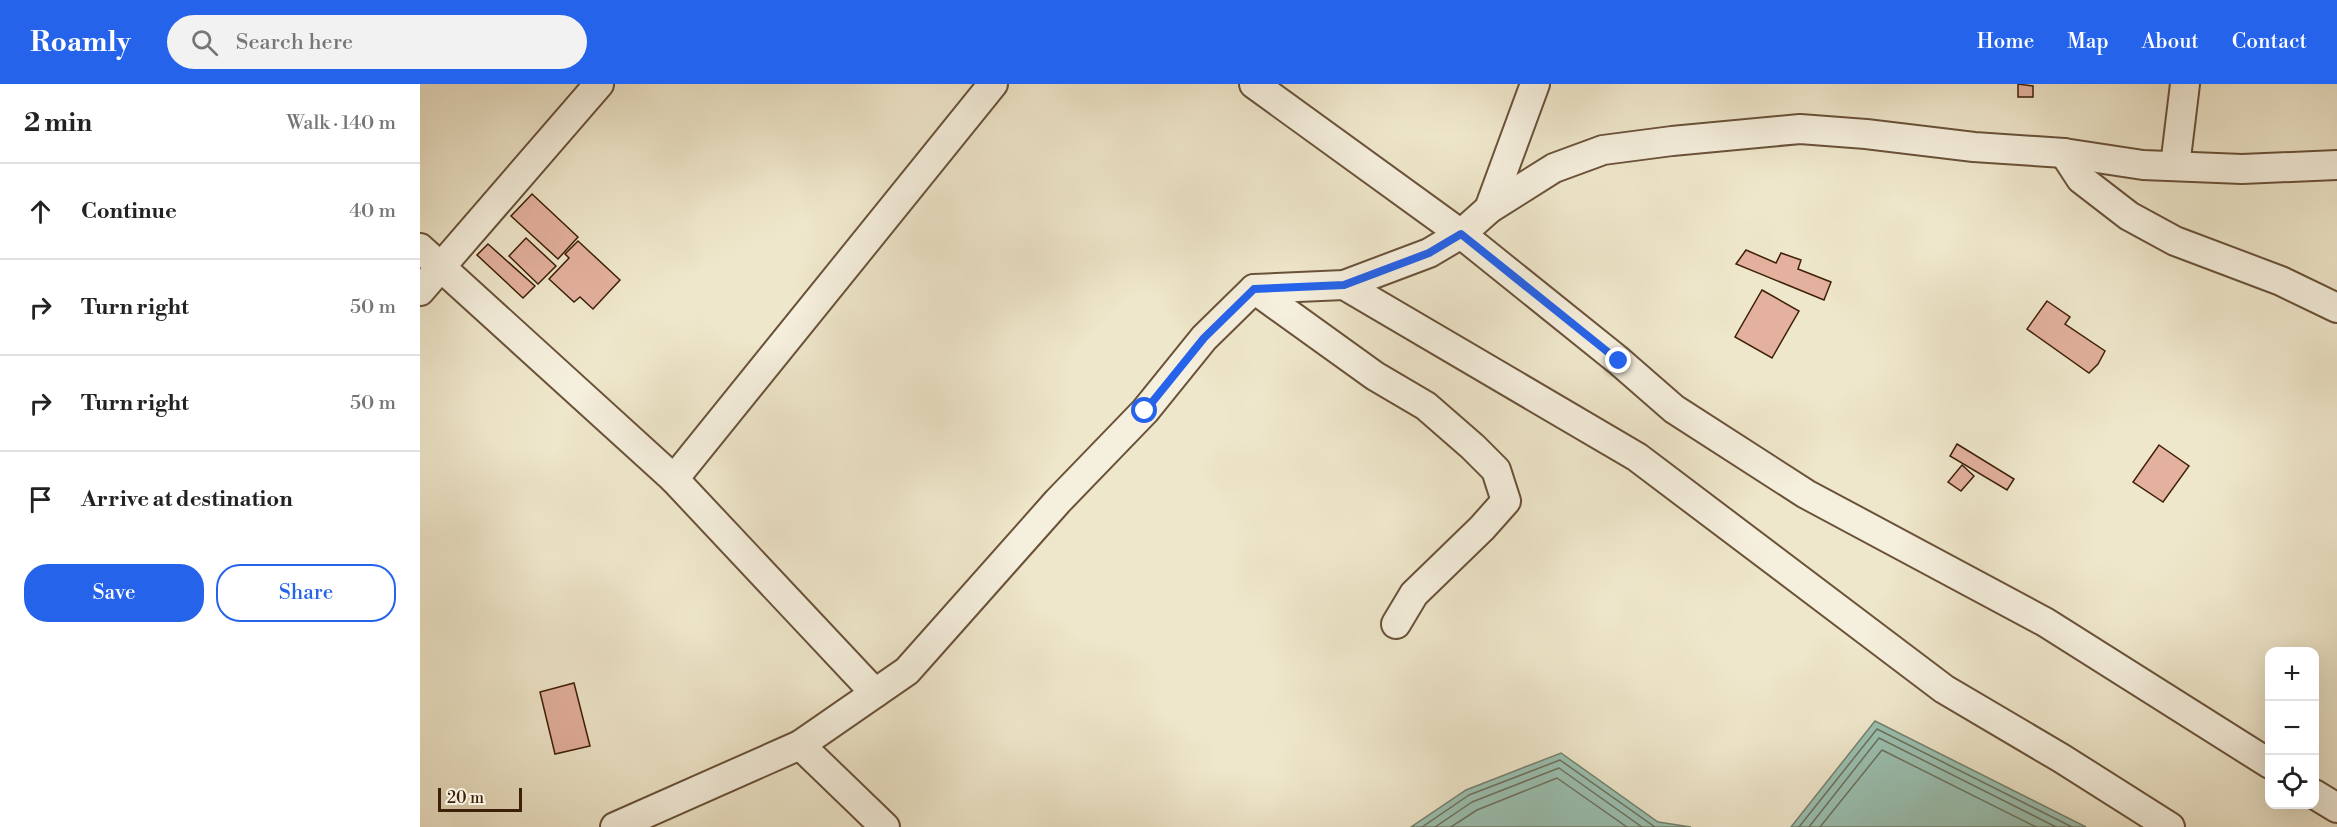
<!DOCTYPE html>
<meta charset="utf-8">
<style>
body{margin:0;font-family:"Libre Bodoni",serif;background:#f2f2f2;color:#222}
.controls{position:absolute;right:18px;bottom:18px;display:grid;overflow:hidden;border-radius:12px;box-shadow:0 6px 24px #0002}
.controls button{width:54px;height:54px;display:grid;place-items:center;padding:0;border:0;border-bottom:2px solid #e0e0e0;background:#fff;color:#222;font:30px sans-serif}
.scale{position:absolute;left:18px;bottom:15px;width:84px;box-sizing:border-box;padding-left:6px;border:3px solid #3d2008;border-top:0;font-size:16px;line-height:21px;white-space:nowrap;color:#3d2008;-webkit-text-stroke:4px #f5efdd;paint-order:stroke}
.stop{position:absolute;width:18px;height:18px;margin:-14px;border:4px solid #2563eb;border-radius:50%;background:#fff}
.stop.end{background:#2563eb;border-color:#fff;box-shadow:0 2px 6px #0008}
.list{margin:0;padding:0;list-style:none}
h2{display:flex;justify-content:space-between;align-items:center;height:78px;margin:0;padding:0 24px;font-size:26px}
h2 small{font-size:20px;font-weight:400;color:#767676}
.list li{display:grid;grid-template-columns:39px 1fr auto;gap:18px;align-items:center;box-sizing:border-box;height:96px;padding:0 24px;border-top:2px solid #e0e0e0}
.list b{display:block;font-size:22px;white-space:nowrap}
.list em{font-size:20px;font-style:normal;color:#767676}
.actions{display:flex;gap:12px;padding:18px 24px}
.actions a{flex:1;padding:14px 0;border:2px solid #2563eb;border-radius:24px;text-align:center;font-size:21px;color:#2563eb}
.actions .main{background:#2563eb;color:#fff}
.icon{flex:none;width:33px;height:33px;fill:none;stroke:currentColor;stroke-width:2;stroke-linecap:round;stroke-linejoin:round}
.map{position:relative;flex:none;width:1917px;height:743px;overflow:hidden}
header{display:flex;align-items:center;gap:36px;box-sizing:border-box;height:84px;padding:0 30px;background:#2563eb;color:#fff}
header strong{font-size:28px}
nav{display:flex;gap:33px;margin-inline-start:auto;font-size:21px}
.search{width:420px;height:54px;background:#f2f2f2;display:flex;align-items:center;gap:15px;box-sizing:border-box;padding:0 21px;border-radius:33px;color:#767676;font-size:22px}
main{display:flex}
aside{flex:1;background:#fff}
.map>svg:first-child{display:block}
.water{fill:#9ac1b2;stroke:#75816e;stroke-width:1.5}
.lines{fill:none;stroke-linecap:round;stroke-linejoin:round}
.shore{stroke:#6c705d;stroke-width:1.5}
.building{fill:#e3b19e;stroke:#3d2008;stroke-width:1.5}
.street-casing{stroke:#6a5239;stroke-width:32}
.street{stroke:#f5efdd;stroke-width:28}
.route{stroke:#2563eb;stroke-width:8}
</style>
<header>
<strong>Roamly</strong>
<div class="search"><svg class="icon" aria-label="search" viewBox="0 0 24 24"><circle cx="10" cy="10" r="6"/><path d="M15 15l6 6"/></svg>Search here</div>
<nav><a>Home</a><a>Map</a><a>About</a><a>Contact</a></nav>
</header>
<main>
<aside>
<h2>2 min<small>Walk · 140 m</small></h2>
<ul class="list">
<li><svg class="icon" aria-label="ahead" viewBox="0 0 24 24"><path d="M12 20V5M6 11l6-6 6 6"/></svg><div><b>Continue</b></div><em>40 m</em></li>
<li><svg class="icon" aria-label="right" viewBox="0 0 24 24"><path d="M7 20v-9h11M14 6l5 5-5 5"/></svg><div><b>Turn right</b></div><em>50 m</em></li>
<li><svg class="icon" aria-label="right" viewBox="0 0 24 24"><path d="M7 20v-9h11M14 6l5 5-5 5"/></svg><div><b>Turn right</b></div><em>50 m</em></li>
<li><svg class="icon" aria-label="arrive" viewBox="0 0 24 24"><path d="M6 21V4h12l-3 4 3 4H6"/></svg><div><b>Arrive at destination</b></div></li>
</ul>
<div class="actions"><a class="main">Save</a><a>Share</a></div>
</aside>
<div class="map">
<svg width="1917" height="743" viewBox="0 0 1917 743">
<rect width="100%" height="100%" fill="#efe7cb"/>
<filter id="stains"><feTurbulence type="fractalNoise" baseFrequency=".00333" numOctaves="4"/><feColorMatrix values="0 0 0 0 .2 0 0 0 0 .09 0 0 0 0 .02 0 0 0 .5 -.17"/></filter>
<radialGradient id="worn" r=".72"><stop offset=".6" stop-color="#630" stop-opacity="0"/><stop offset="1" stop-color="#630" stop-opacity=".3"/></radialGradient>
<g class="water">
<polygon points="1455,637 1666,743 1371,743"/>
<polygon points="1141,669 1238,738 1271,743 991,743 1046,706"/>
</g>
<g class="lines">
<g class="shore">
<polyline points="1002,743 1049,711 1140,676 1235,743"/>
<polyline points="1015,743 1052,718 1139,684 1222,743"/>
<polyline points="1031,743 1057,726 1137,694 1207,743"/>
<polyline points="1379,743 1457,645 1652,743"/>
<polyline points="1389,743 1459,654 1636,743"/>
<polyline points="1400,743 1462,666 1616,743"/>
</g>
</g>
<g class="building">
<polygon points="1598,0 1613,2 1613,13 1598,13"/>
<polygon points="112,110 158,153 138,175 91,132"/>
<polygon points="106,154 136,182 118,200 89,172"/>
<polygon points="158,157 200,196 173,225 160,213 154,218 129,195 149,174 145,170"/>
<polygon points="68,160 115,202 103,214 57,171"/>
<polygon points="1326,166 1356,179 1361,169 1381,176 1378,185 1411,198 1404,216 1316,180"/>
<polygon points="1342,206 1379,227 1352,274 1315,253"/>
<polygon points="1627,217 1650,233 1645,240 1685,267 1678,280 1669,289 1607,245"/>
<polygon points="1537,360 1594,395 1587,406 1530,372"/>
<polygon points="1739,361 1769,382 1743,418 1713,398"/>
<polygon points="1542,381 1554,392 1541,407 1528,398"/>
<polygon points="154,599 170,662 135,670 120,608"/>
</g>
<g class="lines">
<g class="street-casing">
<g id="street">
<polyline points="834,0 1041,150 1199,277 1254,325 1386,410 1625,538 1850,680"/>
<polyline points="1644,69 1661,95 1709,132 1755,157 1861,197 1917,224"/>
<polyline points="1755,82 1765,0"/>
<polyline points="1069,125 1115,0"/>
<polyline points="0,164 254,395 455,609"/>
<polyline points="924,201 1217,373 1524,605 1641,674 1750,743"/>
<polyline points="834,205 955,292 1006,322 1053,363 1076,386 1086,417 1062,444 994,510 976,540"/>
<polyline points="0,207 179,0"/>
<polyline points="254,395 573,0"/>
<polyline points="380,661 465,743"/>
<polyline points="1894,710 1917,724"/>
<polyline points="195,743 380,661 487,587 638,417 725,327 784,254 834,205 924,201 1009,169 1041,150 1069,125 1134,84 1183,66 1252,57 1380,45 1446,50 1554,63 1644,69 1723,81 1822,85 1917,81"/>
</g>
</g>
<use href="#street" class="street"/>
</g>
<g class="lines">
<polyline class="route" points="725,327 784,254 834,205 924,201 1009,169 1041,150 1199,277"/>
</g>
<rect width="100%" height="100%" filter="url(#stains)"/>
<rect width="100%" height="100%" fill="url(#worn)"/>
</svg>
<div class="controls">
<button>+</button>
<button>−</button>
<button><svg class="icon" aria-label="locate" viewBox="0 0 24 24"><circle cx="12" cy="12" r="6"/><path d="M12 2v4M12 18v4M2 12h4M18 12h4"/></svg></button>
</div>
<div class="scale">20 m</div>
<div class="stop" style="left:725px;top:327px"></div>
<div class="stop end" style="left:1199px;top:277px"></div>
</div>
</main>
